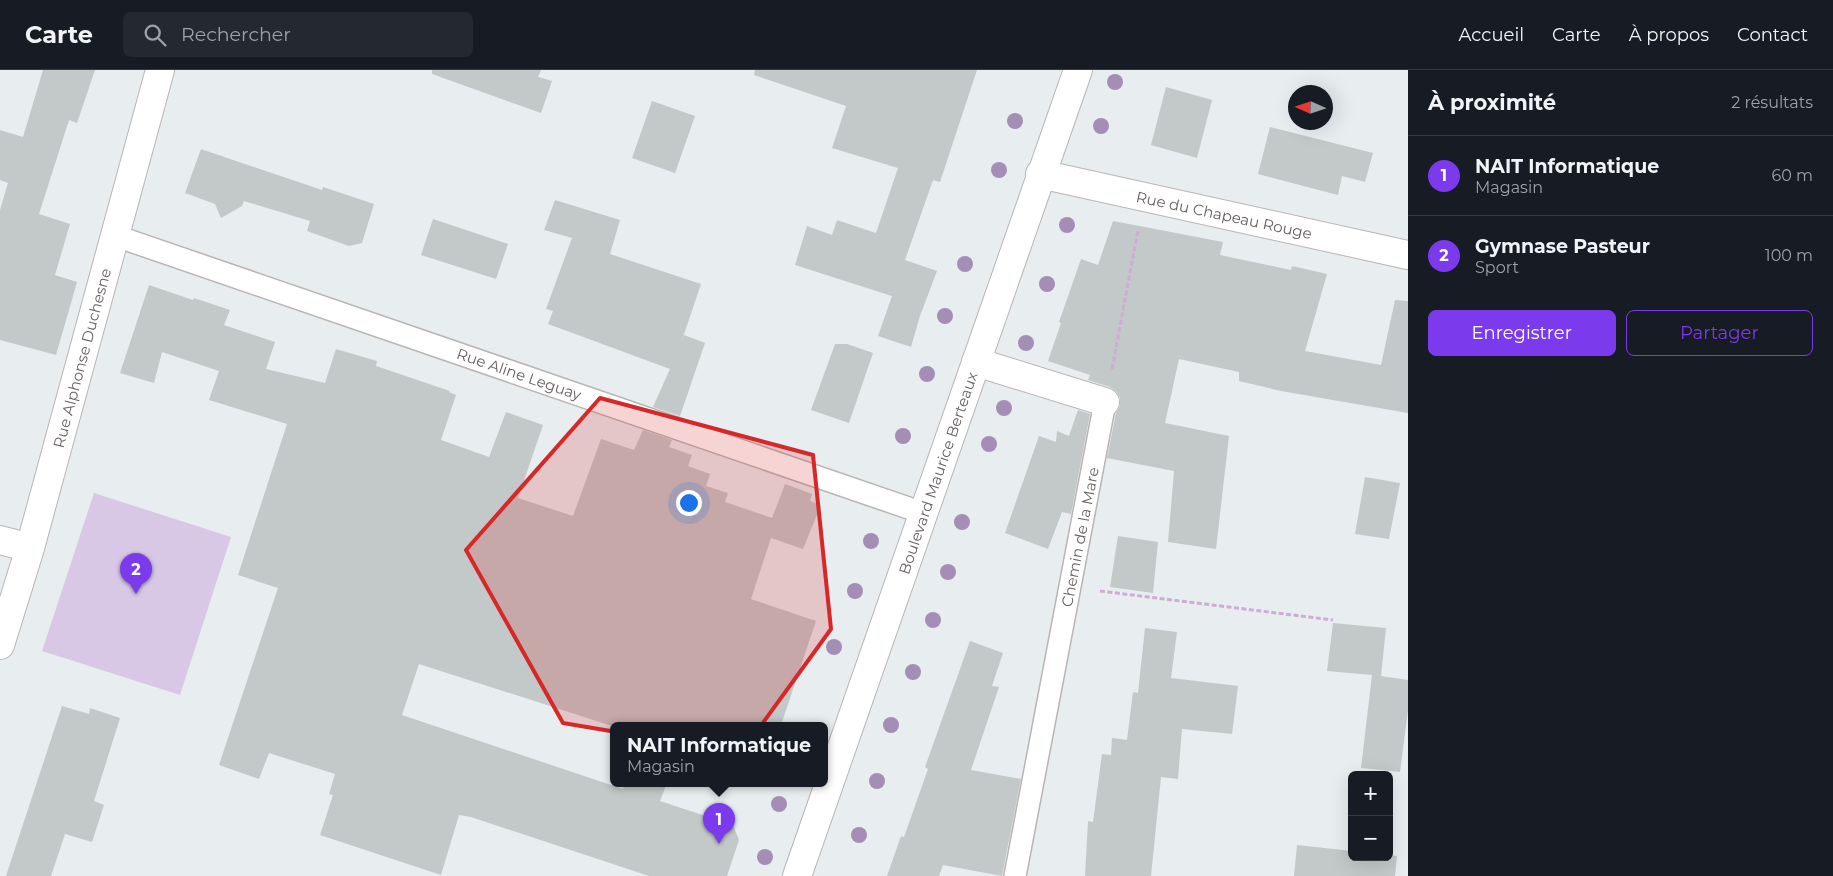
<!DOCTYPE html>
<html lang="fr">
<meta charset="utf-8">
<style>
body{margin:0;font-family:Montserrat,sans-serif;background:#242831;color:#f1f3f6}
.controls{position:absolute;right:15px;bottom:15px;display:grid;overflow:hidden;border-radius:8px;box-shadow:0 5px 20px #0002}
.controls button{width:45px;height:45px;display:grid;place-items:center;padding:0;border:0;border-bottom:1px solid #363941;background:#171b24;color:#f1f3f6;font:25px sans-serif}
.compass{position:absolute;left:1288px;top:15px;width:45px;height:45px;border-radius:50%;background:#171b24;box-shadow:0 5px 20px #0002;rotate:273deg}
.you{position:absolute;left:688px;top:432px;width:18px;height:18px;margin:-12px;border:4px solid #fff;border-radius:50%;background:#1a73e8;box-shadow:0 0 0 8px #1a73e833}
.badge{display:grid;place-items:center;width:32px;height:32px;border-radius:50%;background:#7c3aed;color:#fff;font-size:16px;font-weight:700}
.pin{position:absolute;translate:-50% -41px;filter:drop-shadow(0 1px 2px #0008)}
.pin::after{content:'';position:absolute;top:26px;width:18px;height:15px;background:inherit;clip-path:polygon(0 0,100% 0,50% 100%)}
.popup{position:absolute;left:610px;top:652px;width:218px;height:65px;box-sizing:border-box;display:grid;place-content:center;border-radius:8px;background:#171b24;filter:drop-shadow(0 1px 4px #0005);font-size:16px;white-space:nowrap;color:#9ea1a6}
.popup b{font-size:19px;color:#f1f3f6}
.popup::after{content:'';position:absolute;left:50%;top:100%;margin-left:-10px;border:10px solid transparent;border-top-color:#171b24}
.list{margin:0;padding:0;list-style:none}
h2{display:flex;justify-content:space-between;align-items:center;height:65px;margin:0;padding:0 20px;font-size:21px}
h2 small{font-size:16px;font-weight:400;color:#9ea1a6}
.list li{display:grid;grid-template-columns:32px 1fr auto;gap:15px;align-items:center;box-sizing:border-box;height:80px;padding:0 20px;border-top:1px solid #363941}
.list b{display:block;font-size:19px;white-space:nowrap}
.list p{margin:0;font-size:16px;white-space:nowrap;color:#9ea1a6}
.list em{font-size:16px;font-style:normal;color:#9ea1a6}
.actions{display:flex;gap:10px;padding:15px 20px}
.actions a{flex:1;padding:11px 0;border:1px solid #7c3aed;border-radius:8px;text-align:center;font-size:18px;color:#7c3aed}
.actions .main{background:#7c3aed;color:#fff}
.icon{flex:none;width:28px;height:28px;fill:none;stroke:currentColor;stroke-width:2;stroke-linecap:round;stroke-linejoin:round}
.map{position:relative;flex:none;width:1408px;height:806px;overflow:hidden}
header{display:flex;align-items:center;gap:30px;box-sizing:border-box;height:70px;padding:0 25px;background:#171b24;border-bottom:1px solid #363941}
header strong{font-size:24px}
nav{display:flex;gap:28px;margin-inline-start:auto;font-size:18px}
.search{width:350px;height:45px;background:#242831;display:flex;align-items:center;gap:12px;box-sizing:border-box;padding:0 18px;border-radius:8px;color:#9ea1a6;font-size:19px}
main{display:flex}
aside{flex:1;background:#171b24}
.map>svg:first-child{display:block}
.green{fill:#d9c8e5}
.building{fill:#c3c8c9}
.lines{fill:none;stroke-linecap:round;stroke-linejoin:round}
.service-casing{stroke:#b9b5b3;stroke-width:24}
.minor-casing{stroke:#b9b5b3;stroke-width:30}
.tertiary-casing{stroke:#b9b5b3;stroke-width:30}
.path{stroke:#d0acd5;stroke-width:3;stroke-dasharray:5 2.5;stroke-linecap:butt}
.service{stroke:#fff;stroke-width:21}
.minor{stroke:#fff;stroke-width:28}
.tertiary{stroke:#fff;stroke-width:28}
.tree{fill:#a48eb5}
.marked{fill:#d62828;fill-opacity:0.2;stroke:#d62828;stroke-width:4;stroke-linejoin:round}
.labels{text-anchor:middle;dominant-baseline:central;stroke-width:4;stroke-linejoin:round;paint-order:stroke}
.street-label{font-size:15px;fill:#676160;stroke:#fff}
</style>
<header>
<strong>Carte</strong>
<div class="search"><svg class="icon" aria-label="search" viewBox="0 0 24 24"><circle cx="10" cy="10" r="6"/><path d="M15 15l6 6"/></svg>Rechercher</div>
<nav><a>Accueil</a><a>Carte</a><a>À propos</a><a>Contact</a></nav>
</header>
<main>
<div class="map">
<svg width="1408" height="806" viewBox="0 0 1408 806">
<rect width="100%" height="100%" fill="#e8edf0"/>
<polygon class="green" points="94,423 231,467 180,625 42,581"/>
<g class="building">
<polygon points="43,0 95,0 77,53 69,50 39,144 70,154 55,205 77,212 56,285 0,270 0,140 8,113 0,110 0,60 23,67"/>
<polygon points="432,0 541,0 538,7 552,11 541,43 432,4"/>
<polygon points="755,0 977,0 940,112 933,110 905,190 937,201 920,246 911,277 878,266 892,226 795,195 807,156 832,165 837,150 876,163 898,98 832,78 846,36 754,5"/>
<polygon points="1166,17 1212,30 1197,88 1151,75"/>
<polygon points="652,31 695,46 675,103 632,88"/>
<polygon points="1270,57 1373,83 1365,112 1342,106 1338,125 1258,104"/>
<polygon points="201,79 322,120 323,117 374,134 362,173 349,176 307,161 310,151 244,131 242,136 221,148 215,134 185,123"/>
<polygon points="555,130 620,150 610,184 701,214 681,273 684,265 705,273 680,346 653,337 670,299 548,254 553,241 546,239 572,168 544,160"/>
<polygon points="433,149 508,174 496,209 421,185"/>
<polygon points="1113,151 1223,172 1220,185 1291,200 1292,196 1327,204 1305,281 1381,295 1395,230 1408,231 1408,343 1281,321 1239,311 1239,302 1179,289 1165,353 1229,366 1216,479 1168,472 1174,401 1107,388 1116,343 1120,336 1120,328 1117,322 1110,317 1088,310 1090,305 1048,291 1061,253 1059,252 1081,189 1098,195"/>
<polygon points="149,215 193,230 194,228 230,240 224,255 275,272 266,299 325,313 336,279 377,291 376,296 450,321 449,322 456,325 441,370 489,387 506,342 543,355 518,428 573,446 601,369 634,380 643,360 672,370 669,377 692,385 688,396 710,404 706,416 728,423 725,432 772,448 785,414 812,424 810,431 821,435 803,479 771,468 751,529 816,551 781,655 609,655 419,594 402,645 623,719 625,713 667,713 660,731 733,755 739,770 727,806 649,806 471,747 459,745 441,805 320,765 333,725 329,724 335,704 269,683 259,709 219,695 278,518 238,505 287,354 209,330 219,301 162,282 154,313 120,303"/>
<polygon points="835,274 847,274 873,283 849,353 811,340"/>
<polygon points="1078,340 1090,344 1071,444 1062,442 1048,479 1005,463 1039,366 1056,372 1057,361 1069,366"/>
<polygon points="1365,407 1400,413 1389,469 1355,464"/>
<polygon points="1118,466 1158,472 1153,523 1110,517"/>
<polygon points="1333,553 1386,558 1381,606 1408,610 1408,640 1400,702 1361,698 1372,605 1327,601"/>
<polygon points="1145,558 1177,562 1171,608 1238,616 1232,664 1182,659 1178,709 1161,707 1151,806 1085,806 1088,751 1093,752 1102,684 1111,685 1112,668 1127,670 1133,622 1138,623"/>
<polygon points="970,571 1003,583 992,616 999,617 971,700 1021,709 1002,806 943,795 939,806 887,806 901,766 904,767 928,699 925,697"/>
<polygon points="62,636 89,644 90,638 120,648 94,731 104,735 92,772 65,764 51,806 6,806"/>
<polygon points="1297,775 1352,781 1352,787 1389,787 1389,785 1397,786 1395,806 1294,806"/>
</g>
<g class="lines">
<g class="service-casing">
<g id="service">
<polyline points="116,166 923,443"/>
<polyline points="1015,806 1105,332"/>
</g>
</g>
<g class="minor-casing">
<g id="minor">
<polyline points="1040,104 1408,185"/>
<polyline points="976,292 1105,332"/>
<polyline points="0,470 30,478"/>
<polyline points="0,575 30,478 160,0"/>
</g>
</g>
<g class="tertiary-casing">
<polyline id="tertiary" points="797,806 1078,0"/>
</g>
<g class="path">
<polyline points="1112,299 1138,160"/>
<polyline points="1100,521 1333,550"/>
</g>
<use href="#service" class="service"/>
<use href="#minor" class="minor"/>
<use href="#tertiary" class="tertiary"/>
</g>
<g class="tree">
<circle cx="1115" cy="12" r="8"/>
<circle cx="1015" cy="51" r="8"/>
<circle cx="1101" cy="56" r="8"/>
<circle cx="999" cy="100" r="8"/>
<circle cx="1067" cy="155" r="8"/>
<circle cx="965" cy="194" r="8"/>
<circle cx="1047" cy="214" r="8"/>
<circle cx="945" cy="246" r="8"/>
<circle cx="1026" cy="273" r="8"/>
<circle cx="927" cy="304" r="8"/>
<circle cx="1004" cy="338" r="8"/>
<circle cx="903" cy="366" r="8"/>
<circle cx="989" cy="374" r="8"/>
<circle cx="962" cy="452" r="8"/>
<circle cx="871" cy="471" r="8"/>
<circle cx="948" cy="502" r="8"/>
<circle cx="855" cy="521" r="8"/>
<circle cx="933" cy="550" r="8"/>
<circle cx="834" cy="577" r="8"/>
<circle cx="913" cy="602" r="8"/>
<circle cx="891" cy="655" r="8"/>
<circle cx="877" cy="711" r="8"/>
<circle cx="779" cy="734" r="8"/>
<circle cx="859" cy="765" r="8"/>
<circle cx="765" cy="787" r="8"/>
</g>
<path class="marked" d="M600,328L813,385L831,559L741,683L563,653L466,480Z"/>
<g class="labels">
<g class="street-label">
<text transform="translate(1224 145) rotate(12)">Rue du Chapeau Rouge</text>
<text transform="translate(82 288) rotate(-75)">Rue Alphonse Duchesne</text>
<text transform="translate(519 304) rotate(19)">Rue Aline Leguay</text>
<text transform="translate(938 403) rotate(-71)">Boulevard Maurice Berteaux</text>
<text transform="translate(1080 467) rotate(-79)">Chemin de la Mare</text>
</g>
</g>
</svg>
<div class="controls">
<button>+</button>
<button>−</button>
</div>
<svg class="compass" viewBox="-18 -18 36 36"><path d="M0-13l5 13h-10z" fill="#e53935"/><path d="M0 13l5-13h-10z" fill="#9ea1a6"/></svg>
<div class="you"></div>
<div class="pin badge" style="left:719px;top:774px">1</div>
<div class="popup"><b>NAIT Informatique</b>Magasin</div>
<div class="pin badge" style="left:136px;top:524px">2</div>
</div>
<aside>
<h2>À proximité<small>2 résultats</small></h2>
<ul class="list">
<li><span class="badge">1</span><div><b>NAIT Informatique</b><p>Magasin</p></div><em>60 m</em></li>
<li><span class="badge">2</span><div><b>Gymnase Pasteur</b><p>Sport</p></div><em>100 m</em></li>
</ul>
<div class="actions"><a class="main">Enregistrer</a><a>Partager</a></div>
</aside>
</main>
